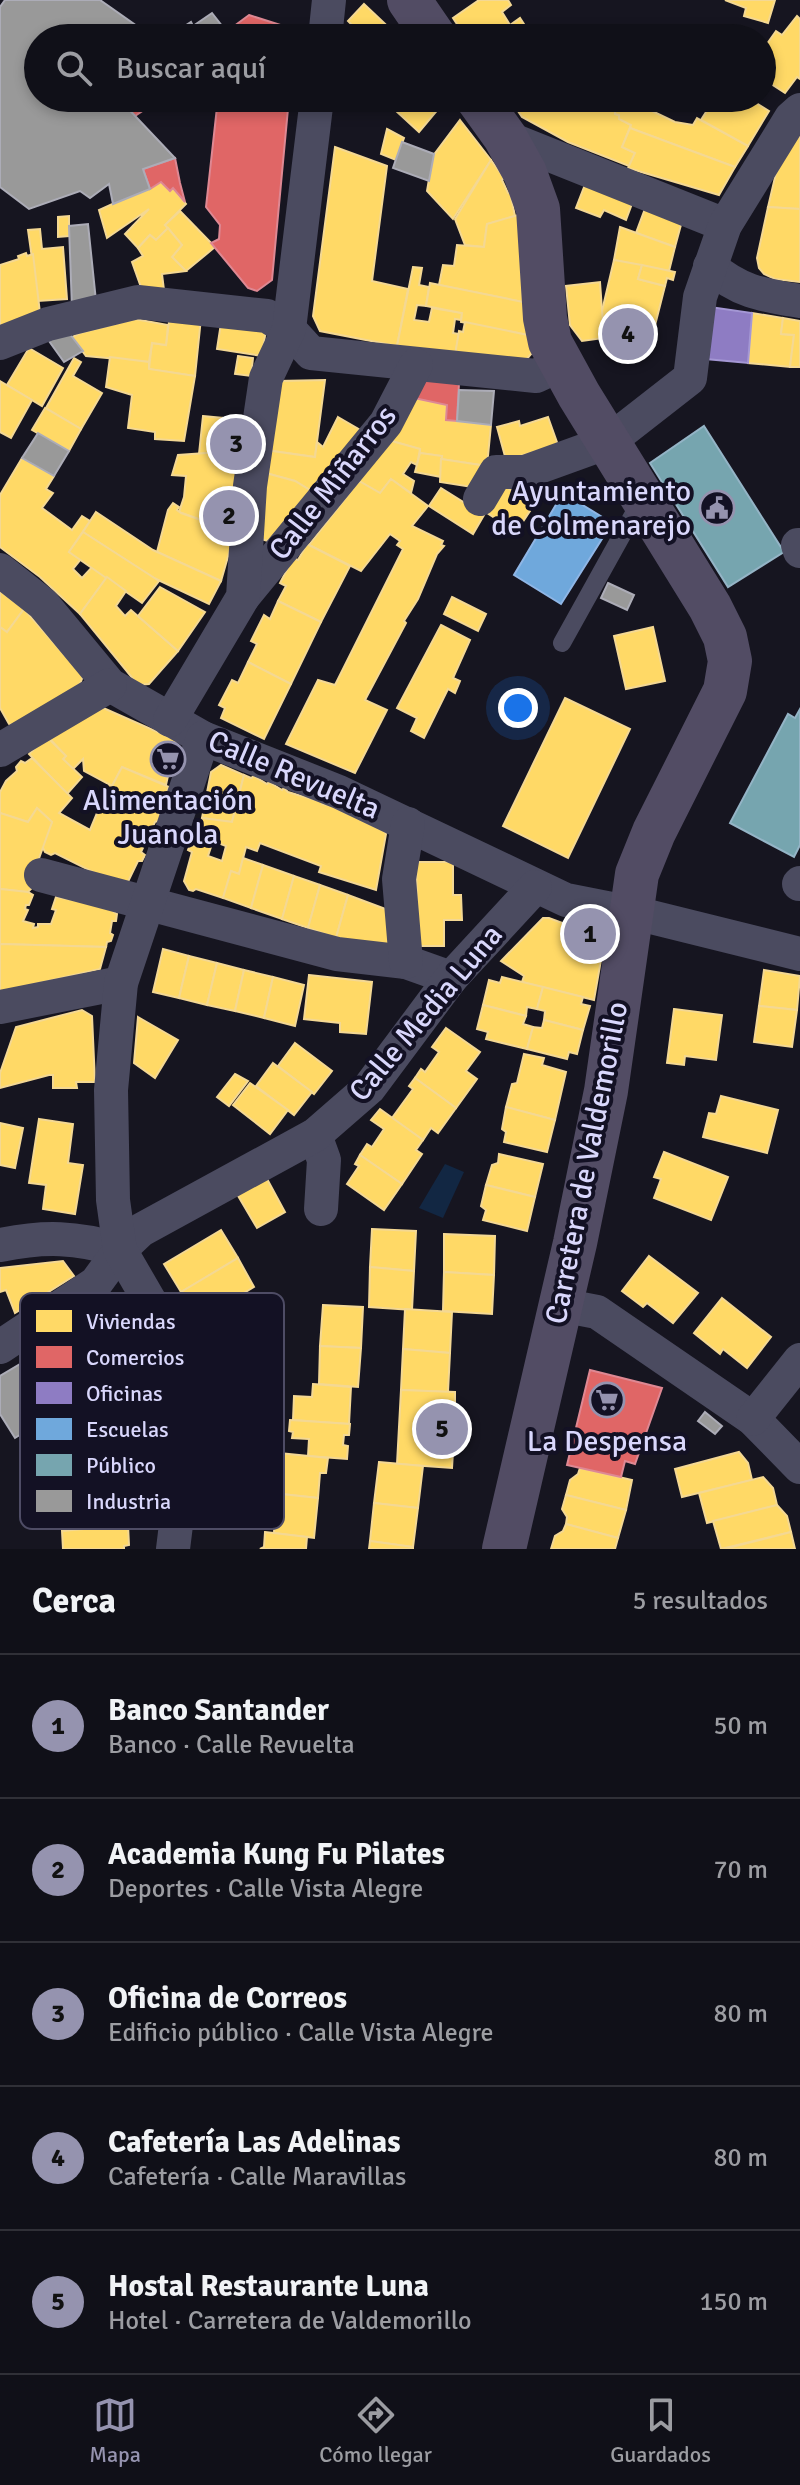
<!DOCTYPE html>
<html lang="es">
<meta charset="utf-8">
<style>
body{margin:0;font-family:Signika,sans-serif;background:#1e1e25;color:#f1f3f6}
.you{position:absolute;left:518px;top:708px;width:28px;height:28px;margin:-20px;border:6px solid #fff;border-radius:50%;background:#1a73e8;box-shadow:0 0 0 12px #1a73e833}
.badge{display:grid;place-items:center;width:52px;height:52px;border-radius:50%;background:#9593af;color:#111;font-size:26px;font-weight:700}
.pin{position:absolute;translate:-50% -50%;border:4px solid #fff;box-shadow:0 2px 8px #0006}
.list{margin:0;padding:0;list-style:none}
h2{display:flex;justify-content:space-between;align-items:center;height:104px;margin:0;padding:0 32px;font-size:34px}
h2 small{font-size:26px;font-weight:400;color:#9c9da2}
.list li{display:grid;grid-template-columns:52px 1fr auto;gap:24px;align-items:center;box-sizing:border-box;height:144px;padding:0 32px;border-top:2px solid #303037}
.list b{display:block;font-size:30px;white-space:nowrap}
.list p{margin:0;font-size:26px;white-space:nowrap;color:#9c9da2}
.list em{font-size:26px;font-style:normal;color:#9c9da2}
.icon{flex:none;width:44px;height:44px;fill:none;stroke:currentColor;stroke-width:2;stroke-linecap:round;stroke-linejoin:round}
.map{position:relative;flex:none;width:800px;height:1549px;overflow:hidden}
.search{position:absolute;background:#101018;box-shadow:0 4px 12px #0003;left:24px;right:24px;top:24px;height:88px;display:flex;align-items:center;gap:20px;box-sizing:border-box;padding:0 28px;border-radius:44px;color:#9c9da2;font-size:30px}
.sheet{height:824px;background:#101018}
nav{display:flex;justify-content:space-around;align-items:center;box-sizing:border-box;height:112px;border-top:2px solid #303037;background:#101018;font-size:22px;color:#9c9da2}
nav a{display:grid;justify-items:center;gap:4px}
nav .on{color:#9593af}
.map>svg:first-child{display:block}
.water{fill:#122743}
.homes{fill:#ffd966;stroke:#f4d893;stroke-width:2;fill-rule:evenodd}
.shops{fill:#e06666;stroke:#de8893;stroke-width:2}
.offices{fill:#8e7cc3;stroke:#a497d4;stroke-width:2}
.schools{fill:#6fa8dc;stroke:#8fb6e6;stroke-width:2}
.public{fill:#76a5af;stroke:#94b4c6;stroke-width:2}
.industry{fill:#999;stroke:#acacb7;stroke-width:2}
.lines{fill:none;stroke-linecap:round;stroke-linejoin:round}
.lane{stroke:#4b4b60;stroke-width:18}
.street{stroke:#4b4b60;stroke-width:34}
.primary{stroke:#524c64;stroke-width:44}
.labels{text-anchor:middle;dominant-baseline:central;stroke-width:8;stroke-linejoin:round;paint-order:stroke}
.street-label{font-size:30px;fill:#d9d7fc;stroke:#131124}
.poi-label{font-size:30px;fill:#d9d7fc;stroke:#131124}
.key{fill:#131124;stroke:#4e4c65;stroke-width:2}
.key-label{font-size:22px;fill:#d9d7fc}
</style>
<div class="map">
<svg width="800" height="1549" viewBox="0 0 800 1549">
<rect width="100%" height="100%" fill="#161520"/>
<polygon class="water" points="445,1164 464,1172 443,1218 419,1208"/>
<g class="homes">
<polygon points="479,0 508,0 511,5 502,12 510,25 520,18 533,38 466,38 453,18"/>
<polygon points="725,0 775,0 768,23 744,16 746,8"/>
<polygon points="364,4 400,38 350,38 357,30 348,21"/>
<polygon points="797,16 800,19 800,79 797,77 785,93 762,78 762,51 776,31 782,35"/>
<polygon points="382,98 443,98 445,101 419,132"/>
<polygon points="509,98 604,98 616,102 615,114 619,115 619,119 631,125 622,147 635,153 629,166 568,142 522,117"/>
<polygon points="616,98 625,98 675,122 693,125 697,118 748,146 735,167 630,128 631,125 619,119 619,115 615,114"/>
<polygon points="715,98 748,98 769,111 748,146 701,120"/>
<polygon points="460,120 491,160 453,219 427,191 433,156"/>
<polygon points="630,128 735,167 719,195 628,168 635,153 622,147"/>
<polygon points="387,129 404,138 396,160 381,154"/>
<polygon points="800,131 800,209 768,207 776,173"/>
<polygon points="335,147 387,166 372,281 408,289 397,346 320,331 313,316"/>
<polygon points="491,160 504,178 502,180 508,193 510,192 515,216 487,224 484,247 465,245 455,219"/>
<polygon points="161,182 170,191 173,188 186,204 165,225 168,228 156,240 150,235 138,248 125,234 149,209 107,238 99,210"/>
<polygon points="586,182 633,201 626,220 604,210 600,217 576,208"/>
<polygon points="646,206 682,221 675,247 636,233"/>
<polygon points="768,207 800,209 800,282 775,279 764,274 759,268 757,258"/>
<polygon points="180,211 215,247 186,271 172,257 182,245 165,225"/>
<polygon points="518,215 523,302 439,285 443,265 454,266 457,245 484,247 487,224"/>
<polygon points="69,216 69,236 58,237 58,217"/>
<polygon points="620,227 675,247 669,271 614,260"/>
<polygon points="168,228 182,245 172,257 186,271 162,274 164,290 142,290 132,262 143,256 138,248 150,235 156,240"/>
<polygon points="40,229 42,249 63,247 67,299 38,301 28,230"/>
<polygon points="26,253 27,256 33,254 40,313 0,328 0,265 19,259 18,256"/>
<polygon points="614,260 642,265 638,279 665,286 649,349 604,338 602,311"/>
<polygon points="642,265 675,272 673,280 667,278 665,286 638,279"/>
<polygon points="413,267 422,268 419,285 429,287 426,306 417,305 414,320 429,322 432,308 462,313 461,320 455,319 453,333 459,334 455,355 397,346"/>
<polygon points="600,282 604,338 582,341 570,325 566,286"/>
<polygon points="430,283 523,302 528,335 461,322 462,313 426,306"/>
<polygon points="752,313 783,318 781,334 794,335 790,367 748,363"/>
<polygon points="170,314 201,318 195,376 149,369 152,343 166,345"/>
<polygon points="783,318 800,321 800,367 790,367 794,335 781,334"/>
<polygon points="135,319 168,325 166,345 152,343 149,362 86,356 72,337 80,333"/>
<polygon points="465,322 528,335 532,353 526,360 455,355 459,331 463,332"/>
<polygon points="221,323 266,329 262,356 217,349"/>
<polygon points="29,348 63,368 42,406 7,385"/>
<polygon points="238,356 253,358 251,376 235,374"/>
<polygon points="110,357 149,362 149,369 195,376 184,441 155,439 155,432 128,428 132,395 106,387"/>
<polygon points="74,358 81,362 73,376 102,393 81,429 46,408"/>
<polygon points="325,380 315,457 265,450 278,381"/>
<polygon points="0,381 32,400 11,438 0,432"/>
<polygon points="414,398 447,405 446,420 491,425 487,466 441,459 442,456 420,453 420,449 388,440"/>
<polygon points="45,408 81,429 69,451 32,430"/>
<polygon points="203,416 223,418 220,452 199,454"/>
<polygon points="338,417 362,431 313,492 295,481 262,472 265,450 315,457 317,442 323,447"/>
<polygon points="548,417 558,445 506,460 497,427 519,421 520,426"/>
<polygon points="223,418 246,422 235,532 179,512 184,497 186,476 172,475 178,455 220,452"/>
<polygon points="388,440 420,449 417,465 411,462 403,474 414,481 411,493 391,479 380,493 359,481"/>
<polygon points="420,453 442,456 441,477 415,472"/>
<polygon points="22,458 54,476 46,489 53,493 42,508 72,530 82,516 90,521 69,552 81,559 73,569 82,578 93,566 107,577 80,614 40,577 0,547 0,495"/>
<polygon points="441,459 487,466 478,488 440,482"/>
<polygon points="262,472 295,481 313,492 272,542 257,538"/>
<polygon points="391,479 428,506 412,526 443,541 441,545 444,546 437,554 418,599 404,621 406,623 365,700 387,710 355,773 286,744 318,680 335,685 403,549 397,545 400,541 390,534 361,571 309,545 359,481 380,493"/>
<polygon points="502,484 534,505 516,532 484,511"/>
<polygon points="441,488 484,515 473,534 429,506"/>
<polygon points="173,503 179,507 177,510 181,513 235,532 221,581 157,552 168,510"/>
<polygon points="96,512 153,550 221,581 209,604 154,578 83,532"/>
<polygon points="83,532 159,581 142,603 69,552"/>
<polygon points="307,544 350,566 321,622 278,601 286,586 280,583 293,558 298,560"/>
<polygon points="107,577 126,591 116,606 125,616 131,610 178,651 149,684 138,685 80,614"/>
<polygon points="160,587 205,612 178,651 138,616"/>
<polygon points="0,591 24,609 7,632 0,627"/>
<polygon points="452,597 486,614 478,631 444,614"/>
<polygon points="278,601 321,622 291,684 248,662 257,644 251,641 264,615 270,619"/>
<polygon points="24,609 83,676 80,684 15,726 9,724 0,708 0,627 7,632"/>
<polygon points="441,625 470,640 453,678 460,681 455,693 448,689 424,738 411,731 417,718 397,708"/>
<polygon points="653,627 665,681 626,689 614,636"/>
<polygon points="248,662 291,684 264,739 221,718 225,708 219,705 232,680 238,683"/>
<polygon points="565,698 630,729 568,858 503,826"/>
<polygon points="101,707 176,740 166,785 122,767 112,786 84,771 83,759 73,769 63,759 66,756 50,739"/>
<polygon points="47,737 66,756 63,759 82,777 67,794 29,754"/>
<polygon points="32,758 72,798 59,813 90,830 109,784 112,786 122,767 169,787 158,813 161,816 158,821 155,822 141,852 145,855 142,861 138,861 125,888 55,853 51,855 45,852 42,846 52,822 37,808 28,822 0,813 0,792 6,781 17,771 16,767 21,761 25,763"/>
<polygon points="221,765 244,775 232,822 202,818 211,772"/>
<path d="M244,775L251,778L254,776L267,784L269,782L282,790L284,788L288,792L322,802V804L331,806L384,831L386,834L376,890L319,872L321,866L260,843L257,851L246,847L239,874L231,871L223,898L196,889L193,891L189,890L184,881L192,852L188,850L190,845L194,846L197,837L193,834L194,830H199L202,818L232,822ZM213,841L226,846L222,861L208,856Z"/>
<polygon points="37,808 52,822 32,878 33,887 28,892 0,889 0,813 28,822"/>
<polygon points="243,858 263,865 251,908 223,898 231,871 239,874"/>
<polygon points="416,862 453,862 453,895 461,895 462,920 444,920 444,946 418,946"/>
<polygon points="263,865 294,876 282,919 251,908"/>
<polygon points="294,876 320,885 308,928 282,919"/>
<polygon points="320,885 348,895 336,938 308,928"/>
<polygon points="0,889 28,892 33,895 29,905 26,905 25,909 28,910 23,921 34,924 33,928 38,927 38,924 51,924 56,910 52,909 56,897 115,908 114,912 117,914 116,921 112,921 110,933 113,935 111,941 107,942 106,947 0,944"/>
<polygon points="348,895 396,913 390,946 336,938"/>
<polygon points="543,918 549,918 565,924 595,935 600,940 601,960 594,1000 522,982 524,976 501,961"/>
<polygon points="0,944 106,947 100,969 0,992"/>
<polygon points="163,949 189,956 179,998 153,992"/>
<polygon points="189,956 217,963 207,1005 179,998"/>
<polygon points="217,963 244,970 235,1011 207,1005"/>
<polygon points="244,970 273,977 264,1018 235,1011"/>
<polygon points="764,970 800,976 797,1010 759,1006"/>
<polygon points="309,975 372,982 366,1034 340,1032 340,1023 304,1019"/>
<polygon points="273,977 304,985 295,1026 264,1018"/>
<polygon points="502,977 543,987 537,1009 527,1007 526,1016 483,1005 489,980 500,983"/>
<polygon points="543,987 583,997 581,1004 590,1006 583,1030 544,1020 545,1011 537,1009"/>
<polygon points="483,1005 526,1016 523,1024 533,1027 527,1049 486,1039 488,1032 477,1029"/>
<polygon points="759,1006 797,1010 792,1047 754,1042"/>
<polygon points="674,1009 722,1015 716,1060 685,1056 684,1065 667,1063"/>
<polygon points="82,1010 92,1016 95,1082 76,1082 77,1088 53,1088 53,1075 49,1075 0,1088 0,1073 16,1027"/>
<polygon points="138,1017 178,1040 155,1078 134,1063"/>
<polygon points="544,1020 583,1030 577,1054 569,1052 567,1059 527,1049 533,1027 542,1028"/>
<polygon points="446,1028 480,1052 466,1071 477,1079 456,1108 415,1078 421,1069 425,1072 439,1052 432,1047"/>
<polygon points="295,1043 332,1071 314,1094 278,1066"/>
<polygon points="524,1054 544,1058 542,1065 566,1072 555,1120 506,1107 512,1084 517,1083"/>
<polygon points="273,1063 312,1092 294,1115 256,1086"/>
<polygon points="235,1074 248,1081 229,1106 217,1097"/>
<polygon points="415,1078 456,1108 438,1133 431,1128 423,1140 392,1118 413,1089 409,1086"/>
<polygon points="250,1083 288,1110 270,1134 233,1105"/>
<polygon points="721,1096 778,1110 767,1153 703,1137 709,1113 716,1114"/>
<polygon points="506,1107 555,1120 547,1152 504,1142 506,1132 502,1129"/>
<polygon points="380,1109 423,1140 416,1150 422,1154 402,1184 360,1155 367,1144 372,1147 384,1129 371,1120"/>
<polygon points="39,1119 73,1124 68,1163 83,1165 75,1214 43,1209 46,1185 29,1183"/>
<polygon points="0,1123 23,1128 15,1168 0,1165"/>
<polygon points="664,1152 728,1177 711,1220 654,1198 661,1179 654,1177"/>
<polygon points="499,1154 543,1164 535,1197 486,1185 492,1165 498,1163"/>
<polygon points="360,1155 402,1184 384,1210 347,1184 359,1166 355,1164"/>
<polygon points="266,1177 285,1212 257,1228 237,1194"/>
<polygon points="486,1185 535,1197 527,1231 483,1220 486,1210 481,1206"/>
<polygon points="372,1229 416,1231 414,1271 370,1267"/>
<polygon points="221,1230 238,1258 181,1292 164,1264"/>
<polygon points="444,1234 495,1236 494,1275 444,1272"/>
<polygon points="649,1256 698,1293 673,1323 647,1303 643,1307 622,1291"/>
<polygon points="238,1258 254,1287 197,1321 181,1292"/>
<polygon points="63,1261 74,1276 15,1313 6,1290 0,1292 0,1268"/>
<polygon points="370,1267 414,1271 412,1310 369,1307"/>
<polygon points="444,1272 494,1275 492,1314 443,1311"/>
<polygon points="722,1298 771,1337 747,1368 723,1349 720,1354 694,1333"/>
<polygon points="323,1305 363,1307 361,1348 320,1346"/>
<polygon points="405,1309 452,1312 450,1353 403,1349"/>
<polygon points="320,1346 361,1348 358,1387 319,1384"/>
<polygon points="403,1349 450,1353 448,1392 401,1390"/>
<polygon points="313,1384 351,1387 349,1424 293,1420 294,1396 312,1397"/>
<polygon points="401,1390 455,1392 455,1411 460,1411 458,1452 453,1452 452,1468 397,1464"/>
<polygon points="290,1420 350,1424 349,1435 344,1435 343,1445 348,1446 347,1459 308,1456 309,1439 292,1438 293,1432 289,1431"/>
<polygon points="739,1452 748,1463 752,1480 682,1497 675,1469"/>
<polygon points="279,1453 328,1458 326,1473 320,1473 318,1498 272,1493 273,1472 278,1473"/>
<polygon points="379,1462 423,1466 418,1508 374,1503"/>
<polygon points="580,1468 632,1480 626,1510 566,1495 570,1480 578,1474"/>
<polygon points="763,1477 773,1488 777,1505 707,1523 699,1493"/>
<polygon points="272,1493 318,1498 314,1538 274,1533 275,1514 270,1514"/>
<polygon points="566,1495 626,1510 618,1538 566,1524 567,1517 562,1509"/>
<polygon points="374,1503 418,1508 413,1547 370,1541"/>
<polygon points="777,1505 787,1516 791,1532 721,1549 713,1521"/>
<polygon points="566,1524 618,1538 615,1549 551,1549 555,1536 563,1531"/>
<polygon points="128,1525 129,1545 124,1546 124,1549 63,1549 62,1531"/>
<polygon points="265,1532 307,1537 306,1549 260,1549 264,1547"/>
<polygon points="791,1532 795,1549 725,1549 732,1547"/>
<polygon points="370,1541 413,1547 413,1549 369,1549"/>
</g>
<g class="shops">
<polygon points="249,15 293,29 292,38 218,38"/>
<polygon points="124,98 162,98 135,116 120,100"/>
<polygon points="218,98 289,98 272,280 257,291 248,288 211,243 219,239 220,225 206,207"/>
<polygon points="175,158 180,183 185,202 173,188 170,191 161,182 150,189 143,169"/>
<polygon points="419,379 459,383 457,421 446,420 447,405 414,398"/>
<polygon points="590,1370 662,1388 635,1464 625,1461 621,1477 567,1465"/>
</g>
<polygon class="offices" points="710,307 752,313 748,363 706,359"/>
<polygon class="schools" points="563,493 612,523 561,604 514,575"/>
<g class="public">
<polygon points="704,426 784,552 728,587 650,463"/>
<polygon points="800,709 800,845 794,857 730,823 788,714 795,718"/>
</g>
<g class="industry">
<polygon points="5,0 100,0 154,38 38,38 38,98 124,98 120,100 175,158 143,169 150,189 113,204 109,184 90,198 80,191 29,209 0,187 0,7"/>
<polygon points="212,13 226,31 215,38 166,38 191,22 193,26"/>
<polygon points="402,142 434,154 429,181 393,168"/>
<polygon points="88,224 96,301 72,308 69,226"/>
<polygon points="66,329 83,351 64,362 49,341"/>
<polygon points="459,390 494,391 491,425 457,421"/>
<polygon points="38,433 69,451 54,476 22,458"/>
<polygon points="608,583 634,595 627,610 601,598"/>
<polygon points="57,1342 88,1393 15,1438 0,1414 0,1376"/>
<polygon points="705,1412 722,1426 715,1434 698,1421"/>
</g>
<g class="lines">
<polyline class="lane" points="562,643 642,499"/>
<g class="street">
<polyline points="325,38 329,0"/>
<polyline points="505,137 725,225"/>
<path d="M710,266C739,292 763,295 800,301"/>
<polyline points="0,343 48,324 138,302 267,316 289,329 311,353 536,376 562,364"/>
<polyline points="480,499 496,472 525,472 608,442 690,378 700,297 725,225 791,118 800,110"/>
<polyline points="798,545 800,551"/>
<polyline points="0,570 43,604 110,685 203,738 339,792 566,900 647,916 800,954"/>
<polyline points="243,597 386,423 416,365"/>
<polyline points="170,720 243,597 250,486 266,378 289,329 317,98"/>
<polyline points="0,750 110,685"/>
<polyline points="41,875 337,954 406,962 451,978"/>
<polyline points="799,884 800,883"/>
<polyline points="406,962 399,879 408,824"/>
<polyline points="0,1007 121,983"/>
<polyline points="315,1135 324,1160 321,1209"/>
<path d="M0,1245C45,1236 76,1237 120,1250"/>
<polyline points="561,1305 597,1312 753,1419 800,1467"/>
<polyline points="0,1347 96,1283 120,1250 141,1230 315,1135 369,1088 451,978 535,887"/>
<polyline points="753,1419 800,1360"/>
<polyline points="173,1549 192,1395 178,1350 120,1250 113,1200 111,1090 121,983 203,738"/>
</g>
<g class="primary">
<polyline points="409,0 435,38"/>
<polyline points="477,98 505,137 525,173 538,209 545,318 550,342 579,395 710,607 725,637 730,661 725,691 654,832 637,874 606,1091 575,1243 504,1549"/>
</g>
</g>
<defs>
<g id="civic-ring" transform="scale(1.8)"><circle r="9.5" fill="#131124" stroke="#9593af" stroke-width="1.5"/><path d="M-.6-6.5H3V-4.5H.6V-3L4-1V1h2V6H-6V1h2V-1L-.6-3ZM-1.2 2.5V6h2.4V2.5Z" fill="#9593af"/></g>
<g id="supermarket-ring" transform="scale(1.8)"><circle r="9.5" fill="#131124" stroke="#9593af" stroke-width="1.5"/><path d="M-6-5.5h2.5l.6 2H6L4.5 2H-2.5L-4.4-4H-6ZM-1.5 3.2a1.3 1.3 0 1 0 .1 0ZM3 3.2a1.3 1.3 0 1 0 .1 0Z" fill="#9593af"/></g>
</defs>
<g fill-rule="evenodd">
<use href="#civic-ring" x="717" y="508"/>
<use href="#supermarket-ring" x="168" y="759"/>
<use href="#supermarket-ring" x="607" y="1400"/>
</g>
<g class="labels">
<g class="street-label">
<text transform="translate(333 483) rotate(-52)">Calle Miñarros</text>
<text transform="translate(294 775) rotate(23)">Calle Revuelta</text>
<text transform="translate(426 1013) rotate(-50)">Calle Media Luna</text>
<text transform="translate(587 1163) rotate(-79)">Carretera de Valdemorillo</text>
</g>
<g class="poi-label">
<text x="691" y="491" text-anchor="end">Ayuntamiento<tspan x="691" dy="34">de Colmenarejo</tspan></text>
<text x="168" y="800">Alimentación<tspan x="168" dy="34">Juanola</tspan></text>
<text x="607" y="1441">La Despensa</text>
</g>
</g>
<rect x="20" y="1293" width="264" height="236" rx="12" class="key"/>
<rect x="36" y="1310" width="36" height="22" fill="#ffd966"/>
<rect x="36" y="1346" width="36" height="22" fill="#e06666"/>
<rect x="36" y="1382" width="36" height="22" fill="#8e7cc3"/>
<rect x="36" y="1418" width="36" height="22" fill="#6fa8dc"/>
<rect x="36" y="1454" width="36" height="22" fill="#76a5af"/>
<rect x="36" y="1490" width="36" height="22" fill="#999"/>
<g class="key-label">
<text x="86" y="1329">Viviendas</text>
<text x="86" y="1365">Comercios</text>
<text x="86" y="1401">Oficinas</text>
<text x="86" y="1437">Escuelas</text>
<text x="86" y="1473">Público</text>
<text x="86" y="1509">Industria</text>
</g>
</svg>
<div class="you"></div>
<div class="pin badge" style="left:590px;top:934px">1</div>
<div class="pin badge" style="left:229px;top:516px">2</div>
<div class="pin badge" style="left:236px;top:444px">3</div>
<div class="pin badge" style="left:628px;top:334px">4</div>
<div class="pin badge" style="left:442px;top:1429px">5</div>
<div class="search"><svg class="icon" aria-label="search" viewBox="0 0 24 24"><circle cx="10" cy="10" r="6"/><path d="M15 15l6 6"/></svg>Buscar aquí</div>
</div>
<section class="sheet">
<h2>Cerca<small>5 resultados</small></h2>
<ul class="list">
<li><span class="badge">1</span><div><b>Banco Santander</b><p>Banco · Calle Revuelta</p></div><em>50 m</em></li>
<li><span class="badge">2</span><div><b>Academia Kung Fu Pilates</b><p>Deportes · Calle Vista Alegre</p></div><em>70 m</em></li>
<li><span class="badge">3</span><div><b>Oficina de Correos</b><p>Edificio público · Calle Vista Alegre</p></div><em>80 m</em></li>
<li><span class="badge">4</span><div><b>Cafetería Las Adelinas</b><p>Cafetería · Calle Maravillas</p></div><em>80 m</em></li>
<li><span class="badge">5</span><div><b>Hostal Restaurante Luna</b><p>Hotel · Carretera de Valdemorillo</p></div><em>150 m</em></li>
</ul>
</section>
<nav>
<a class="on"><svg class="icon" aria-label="map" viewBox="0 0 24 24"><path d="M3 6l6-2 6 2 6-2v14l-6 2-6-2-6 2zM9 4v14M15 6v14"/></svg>Mapa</a>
<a><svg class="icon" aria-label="directions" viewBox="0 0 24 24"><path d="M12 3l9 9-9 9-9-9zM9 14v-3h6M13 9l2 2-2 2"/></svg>Cómo llegar</a>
<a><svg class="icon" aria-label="saved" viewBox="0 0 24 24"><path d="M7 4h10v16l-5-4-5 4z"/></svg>Guardados</a>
</nav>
